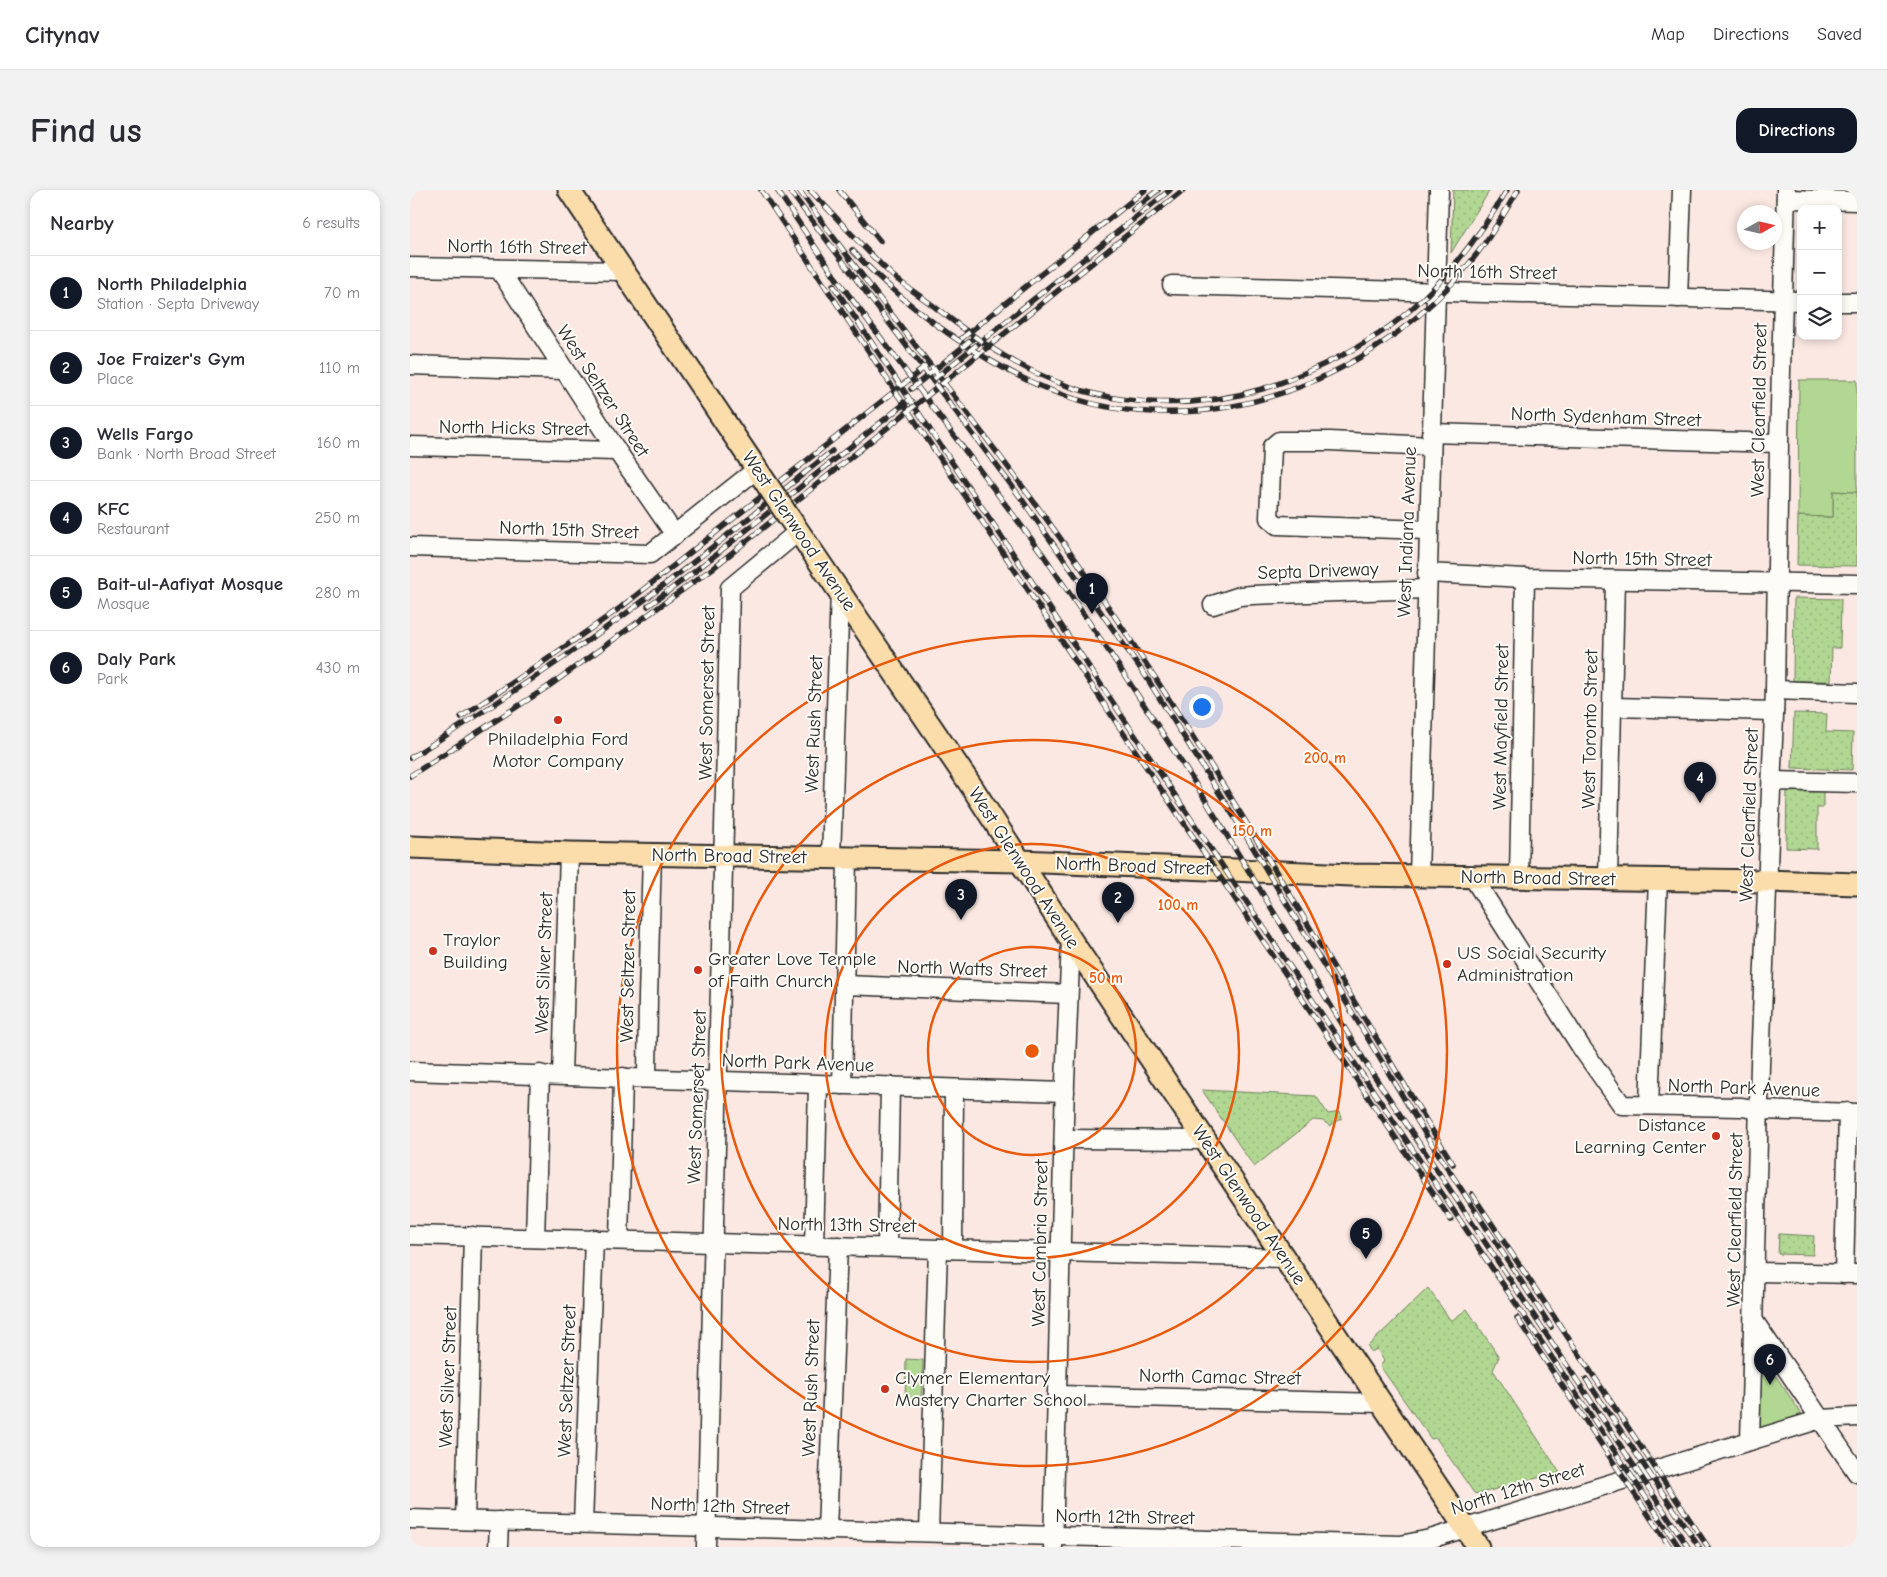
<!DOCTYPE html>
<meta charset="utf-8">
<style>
body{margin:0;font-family:"Comic Neue",sans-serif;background:#f2f2f3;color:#2b2b33}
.controls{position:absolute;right:15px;top:15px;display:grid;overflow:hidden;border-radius:10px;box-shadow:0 2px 8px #0003}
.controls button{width:45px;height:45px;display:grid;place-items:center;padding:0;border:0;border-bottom:1px solid #e1e1e2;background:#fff;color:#2b2b33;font:25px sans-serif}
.compass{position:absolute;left:1327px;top:15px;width:45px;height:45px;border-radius:50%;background:#fff;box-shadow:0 2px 8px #0003;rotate:82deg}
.you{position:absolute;left:791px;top:516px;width:18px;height:18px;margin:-12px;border:4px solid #fff;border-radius:50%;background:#1a73e8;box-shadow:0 0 0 8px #1a73e833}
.badge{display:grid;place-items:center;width:32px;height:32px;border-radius:50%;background:#111827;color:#fff;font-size:16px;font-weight:700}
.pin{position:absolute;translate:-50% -41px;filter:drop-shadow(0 1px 2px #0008)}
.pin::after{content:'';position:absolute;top:26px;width:18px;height:15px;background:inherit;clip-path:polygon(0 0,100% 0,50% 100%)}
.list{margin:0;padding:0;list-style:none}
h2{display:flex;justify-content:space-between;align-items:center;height:65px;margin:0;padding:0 20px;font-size:21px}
h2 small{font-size:16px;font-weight:400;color:#7c7c81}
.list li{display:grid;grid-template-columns:32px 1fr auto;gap:15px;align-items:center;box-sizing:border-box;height:75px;padding:0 20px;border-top:1px solid #e1e1e2}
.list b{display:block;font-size:19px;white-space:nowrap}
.list p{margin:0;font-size:16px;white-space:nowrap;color:#7c7c81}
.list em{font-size:16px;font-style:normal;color:#7c7c81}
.icon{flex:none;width:28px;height:28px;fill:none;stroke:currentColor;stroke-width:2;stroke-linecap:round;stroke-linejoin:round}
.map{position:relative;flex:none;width:1447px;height:1357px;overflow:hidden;border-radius:15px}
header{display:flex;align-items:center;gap:30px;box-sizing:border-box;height:70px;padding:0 25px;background:#fff;border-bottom:1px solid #e1e1e2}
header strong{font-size:24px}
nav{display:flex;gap:28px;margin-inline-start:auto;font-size:18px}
.intro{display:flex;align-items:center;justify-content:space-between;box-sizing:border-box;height:120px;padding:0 30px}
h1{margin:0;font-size:35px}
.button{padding:12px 22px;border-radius:15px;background:#111827;color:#fff;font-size:18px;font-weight:700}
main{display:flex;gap:30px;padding:0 30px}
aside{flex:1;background:#fff;border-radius:15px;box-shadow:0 2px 8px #0003}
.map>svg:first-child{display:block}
.grass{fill:url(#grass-dots);stroke:#6e815e}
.park{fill:#b1d792;stroke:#6e815e}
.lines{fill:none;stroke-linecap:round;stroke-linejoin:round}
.minor-casing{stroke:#2b2b2b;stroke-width:21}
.major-casing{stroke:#2b2b2b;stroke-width:25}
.minor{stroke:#fdfcf7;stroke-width:18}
.major{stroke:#fbddab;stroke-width:21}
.rail-casing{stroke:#2b2b2b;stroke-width:5.5}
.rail{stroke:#fdfcf7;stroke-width:4;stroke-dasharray:11;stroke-linecap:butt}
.major-bridge-casing{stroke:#2b2b2b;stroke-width:25;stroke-linecap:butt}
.major-bridge{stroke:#fbddab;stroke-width:21}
.ring{fill:none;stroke:#e8590c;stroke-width:2.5}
.poi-dot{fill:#c8321e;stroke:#fdfcf7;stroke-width:2}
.labels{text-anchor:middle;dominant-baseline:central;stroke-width:4;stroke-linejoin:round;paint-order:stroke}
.street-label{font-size:19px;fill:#2b2b2b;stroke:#fdfcf7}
.poi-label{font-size:19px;fill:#2b2b2b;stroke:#fdfcf7;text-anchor:start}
.centre{fill:#e8590c;stroke:#fdfcf7;stroke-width:2.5}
.ring-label{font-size:15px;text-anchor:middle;font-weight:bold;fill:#e8590c;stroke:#fdfcf7;stroke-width:4;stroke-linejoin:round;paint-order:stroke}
</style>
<header>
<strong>Citynav</strong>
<nav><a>Map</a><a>Directions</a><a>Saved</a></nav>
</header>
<div class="intro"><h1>Find us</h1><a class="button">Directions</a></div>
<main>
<aside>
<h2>Nearby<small>6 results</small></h2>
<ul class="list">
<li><span class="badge">1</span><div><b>North Philadelphia</b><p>Station · Septa Driveway</p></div><em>70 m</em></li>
<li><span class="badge">2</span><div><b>Joe Fraizer's Gym</b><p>Place</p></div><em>110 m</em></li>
<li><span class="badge">3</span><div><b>Wells Fargo</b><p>Bank · North Broad Street</p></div><em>160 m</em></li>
<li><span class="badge">4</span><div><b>KFC</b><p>Restaurant</p></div><em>250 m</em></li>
<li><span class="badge">5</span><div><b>Bait-ul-Aafiyat Mosque</b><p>Mosque</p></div><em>280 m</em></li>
<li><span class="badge">6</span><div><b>Daly Park</b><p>Park</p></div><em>430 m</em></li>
</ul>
</aside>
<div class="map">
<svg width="1447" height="1357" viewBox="0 0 1447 1357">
<defs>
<pattern id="grass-dots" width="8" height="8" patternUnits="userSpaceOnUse" patternTransform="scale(1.25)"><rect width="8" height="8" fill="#b1d792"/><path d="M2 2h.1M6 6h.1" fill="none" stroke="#98b97e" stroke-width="1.8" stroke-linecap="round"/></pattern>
</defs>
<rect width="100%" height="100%" fill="#fbe8e2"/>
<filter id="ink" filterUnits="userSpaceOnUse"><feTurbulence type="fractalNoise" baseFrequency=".02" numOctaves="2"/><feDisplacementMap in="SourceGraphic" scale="10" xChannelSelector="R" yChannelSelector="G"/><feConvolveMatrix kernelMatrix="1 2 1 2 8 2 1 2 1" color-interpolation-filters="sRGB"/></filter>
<g filter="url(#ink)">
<g class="grass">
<polygon points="1043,0 1080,0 1041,63"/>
<polygon points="1423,301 1447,302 1447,376 1387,375 1388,326 1423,327"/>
<polygon points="1384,408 1431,409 1430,458 1422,458 1421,491 1383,491"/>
<polygon points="1384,523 1417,524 1416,542 1443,543 1442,580 1382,578"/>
<polygon points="1377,596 1413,597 1413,618 1407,618 1407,659 1376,658"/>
<polygon points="792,900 906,906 918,924 930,922 932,928 920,936 913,931 903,930 844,977"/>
<polygon points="1369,1044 1404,1046 1403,1065 1368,1064"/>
<polygon points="1018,1098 1041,1131 1057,1119 1089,1167 1083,1180 1150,1283 1138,1285 1068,1304 1064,1303 1026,1248 1021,1249 970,1176 974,1171 967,1159 961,1162 958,1156"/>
</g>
<g class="park">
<polygon points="1389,190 1447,190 1447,302 1423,301 1423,327 1388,326"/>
<polygon points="1349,1161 1395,1229 1345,1246"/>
<polygon points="496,1169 513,1170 511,1213 495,1213"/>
</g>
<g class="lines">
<g class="minor-casing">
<g id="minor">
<polyline points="1376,9 1447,11"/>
<polyline points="0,77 213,81"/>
<polyline points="89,79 207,261 265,345"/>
<polyline points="762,95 1391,111"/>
<polyline points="1268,108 1272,0"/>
<polyline points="1428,112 1447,112"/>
<polyline points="0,175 154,180"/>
<polyline points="1021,243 1369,253"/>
<polyline points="0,256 207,261"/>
<polyline points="1018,340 867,335 859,328 862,257 869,251 920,251 1021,256"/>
<polyline points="0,357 240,364 347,279"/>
<polyline points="1017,383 1115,388 1447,394"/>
<polyline points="803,415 830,406 842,405 1016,399"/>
<polyline points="1365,500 1447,503"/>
<polyline points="1203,517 1364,521"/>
<polyline points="1362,591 1447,593"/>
<polyline points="421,668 430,401"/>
<polyline points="1009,686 1029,0"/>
<polyline points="1062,686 1171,857 1212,915 1332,917 1349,920 1447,923"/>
<polyline points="1109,687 1115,388"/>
<polyline points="1198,689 1205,390"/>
<polyline points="435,795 658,804"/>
<polyline points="0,881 655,902"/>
<polyline points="152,885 159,663"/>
<polyline points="237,888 238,807 242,664"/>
<polyline points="432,895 437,669"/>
<polyline points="1239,915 1248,689"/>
<polyline points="654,949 795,950"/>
<path d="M0,1045C291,1050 583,1063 874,1068"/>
<polyline points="125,1048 130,884"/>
<polyline points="209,1050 213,887"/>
<polyline points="404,1055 408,895"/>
<polyline points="477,1057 480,897"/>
<polyline points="543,1059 544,899"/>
<polyline points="1345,1082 1447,1084"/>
<polyline points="1434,1084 1438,922"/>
<polyline points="1344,1131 1447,1283"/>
<polyline points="647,1205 971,1213"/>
<polyline points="1340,1251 1350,875 1365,500 1369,253 1376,0"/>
<polyline points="0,1329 991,1355 1020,1349 1411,1229 1447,1227"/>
<polyline points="55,1330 63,1046"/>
<polyline points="173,1333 184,1049"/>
<polyline points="417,1341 428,1056"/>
<polyline points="519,1342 528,1059"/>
<polyline points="88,1357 89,1331"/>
<polyline points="296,1357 320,398 389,341"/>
<polyline points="643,1357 655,892 661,750"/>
</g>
</g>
<g class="major-casing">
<g id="major">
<polyline points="159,0 358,296"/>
<polyline points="378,326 560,594 661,750 1068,1357"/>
<polyline points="0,657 159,663 610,671 942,685 1358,691 1447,694"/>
</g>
</g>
<use href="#minor" class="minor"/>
<use href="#major" class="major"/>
<g class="rail-casing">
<g id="rail">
<polyline points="351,0 714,544 1041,1030"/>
<polyline points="367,0 426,88 634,366 706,472 783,590 959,878 1278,1357"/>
<polyline points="379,0 611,308 735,485 833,641 1016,945 1141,1137"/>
<path d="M389,0C489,139 599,271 695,412C819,595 927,787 1043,974"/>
<path d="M400,0C428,29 454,59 483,86C495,96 509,105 521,114C557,142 593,169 635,187C702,217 782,220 852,199C876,192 900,181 923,170C949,157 976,141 998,122C1038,88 1070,45 1097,0"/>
<polyline points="429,0 470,51"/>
<polyline points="723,20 748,0"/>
<path d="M442,60C497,119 580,180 656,206C794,253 952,194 1046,89C1071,62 1090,31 1108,0"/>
<polyline points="423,95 1269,1357"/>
<polyline points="551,149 735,0"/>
<polyline points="524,189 760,0"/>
<polyline points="501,199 565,147"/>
<polyline points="238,416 284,382 499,210"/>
<polyline points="51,527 126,477 210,418 519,174"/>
<path d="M0,568C73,523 144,475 214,425C285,373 353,316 422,261"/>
<polyline points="0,586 139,496 303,378 773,0"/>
<polyline points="1062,1004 1298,1357"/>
<polyline points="1107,1128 1260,1357"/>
<polyline points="1176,1189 1289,1357"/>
</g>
</g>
<use href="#rail" class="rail"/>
<g class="major-bridge-casing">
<polyline id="major-bridge" points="358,296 378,326"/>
</g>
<use href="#major-bridge" class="major-bridge"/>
</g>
</g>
<g class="ring">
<circle cx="622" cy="861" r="104"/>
<circle cx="622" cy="861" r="207"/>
<circle cx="622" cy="861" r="311"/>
<circle cx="622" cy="861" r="415"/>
</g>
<g class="poi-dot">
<circle cx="148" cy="530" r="5"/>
<circle cx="23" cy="761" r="5"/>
<circle cx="1037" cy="774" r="5"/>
<circle cx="288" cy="780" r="5"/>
<circle cx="1306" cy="946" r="5"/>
<circle cx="475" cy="1199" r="5"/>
</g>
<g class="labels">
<g class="street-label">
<text transform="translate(107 57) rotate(1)">North 16th Street</text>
<text transform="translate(1077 82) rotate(1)">North 16th Street</text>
<text transform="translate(193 201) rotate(57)">West Seltzer Street</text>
<text transform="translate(1349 220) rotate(-89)">West Clearfield Street</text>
<text transform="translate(1196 227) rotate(2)">North Sydenham Street</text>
<text transform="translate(104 238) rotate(1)">North Hicks Street</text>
<text transform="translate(159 340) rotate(2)">North 15th Street</text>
<text transform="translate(389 341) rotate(56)">West Glenwood Avenue</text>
<text transform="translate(997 342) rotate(-88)">West Indiana Avenue</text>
<text transform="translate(1232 369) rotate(1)">North 15th Street</text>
<text transform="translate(908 381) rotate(-2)">Septa Driveway</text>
<text transform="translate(297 503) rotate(-89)">West Somerset Street</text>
<text transform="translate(404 534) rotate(-88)">West Rush Street</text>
<text transform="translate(1091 537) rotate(-89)">West Mayfield Street</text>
<text transform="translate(1180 539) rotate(-89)">West Toronto Street</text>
<text transform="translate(1339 625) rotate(-88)">West Clearfield Street</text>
<text transform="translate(319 666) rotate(1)">North Broad Street</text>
<text transform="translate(723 676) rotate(2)">North Broad Street</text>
<text transform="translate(614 678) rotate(57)">West Glenwood Avenue</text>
<text transform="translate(1128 688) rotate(1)">North Broad Street</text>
<text transform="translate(134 773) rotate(-88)">West Silver Street</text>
<text transform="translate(218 776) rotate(-89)">West Seltzer Street</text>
<text transform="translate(562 779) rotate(2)">North Watts Street</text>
<text transform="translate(388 873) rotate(2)">North Park Avenue</text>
<text transform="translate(1334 898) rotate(2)">North Park Avenue</text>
<text transform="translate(287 907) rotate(-88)">West Somerset Street</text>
<text transform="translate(839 1015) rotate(56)">West Glenwood Avenue</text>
<text transform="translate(1325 1030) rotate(-89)">West Clearfield Street</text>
<text transform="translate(437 1035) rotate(1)">North 13th Street</text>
<text transform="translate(630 1053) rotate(-89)">West Cambria Street</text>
<text transform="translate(38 1187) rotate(-88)">West Silver Street</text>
<text transform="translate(810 1187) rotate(1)">North Camac Street</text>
<text transform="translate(157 1191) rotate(-88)">West Seltzer Street</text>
<text transform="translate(401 1198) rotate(-88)">West Rush Street</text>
<text transform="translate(1108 1299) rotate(-17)">North 12th Street</text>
<text transform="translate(310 1316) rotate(2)">North 12th Street</text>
<text transform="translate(715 1327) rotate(1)">North 12th Street</text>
</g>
<g class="poi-label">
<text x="148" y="549" text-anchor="middle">Philadelphia Ford<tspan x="148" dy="22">Motor Company</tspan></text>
<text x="33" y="750">Traylor<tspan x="33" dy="22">Building</tspan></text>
<text x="1047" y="763">US Social Security<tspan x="1047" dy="22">Administration</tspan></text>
<text x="298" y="769">Greater Love Temple<tspan x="298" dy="22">of Faith Church</tspan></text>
<text x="1296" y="935" text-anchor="end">Distance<tspan x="1296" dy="22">Learning Center</tspan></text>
<text x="485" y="1188">Clymer Elementary<tspan x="485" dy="22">Mastery Charter School</tspan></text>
</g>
</g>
<circle cx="622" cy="861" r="8" class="centre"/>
<g class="ring-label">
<text x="915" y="573">200 m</text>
<text x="842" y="646">150 m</text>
<text x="768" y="720">100 m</text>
<text x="696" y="793">50 m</text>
</g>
</svg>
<div class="controls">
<button>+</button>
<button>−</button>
<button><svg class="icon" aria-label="layers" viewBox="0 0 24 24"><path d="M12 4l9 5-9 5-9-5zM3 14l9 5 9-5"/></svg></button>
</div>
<svg class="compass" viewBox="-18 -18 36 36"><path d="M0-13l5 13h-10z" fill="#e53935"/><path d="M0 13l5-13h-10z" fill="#7c7c81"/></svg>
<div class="you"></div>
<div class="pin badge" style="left:682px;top:424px">1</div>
<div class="pin badge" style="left:708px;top:733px">2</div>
<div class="pin badge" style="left:551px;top:730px">3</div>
<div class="pin badge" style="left:1290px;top:613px">4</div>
<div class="pin badge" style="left:956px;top:1069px">5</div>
<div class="pin badge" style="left:1360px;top:1195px">6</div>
</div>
</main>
